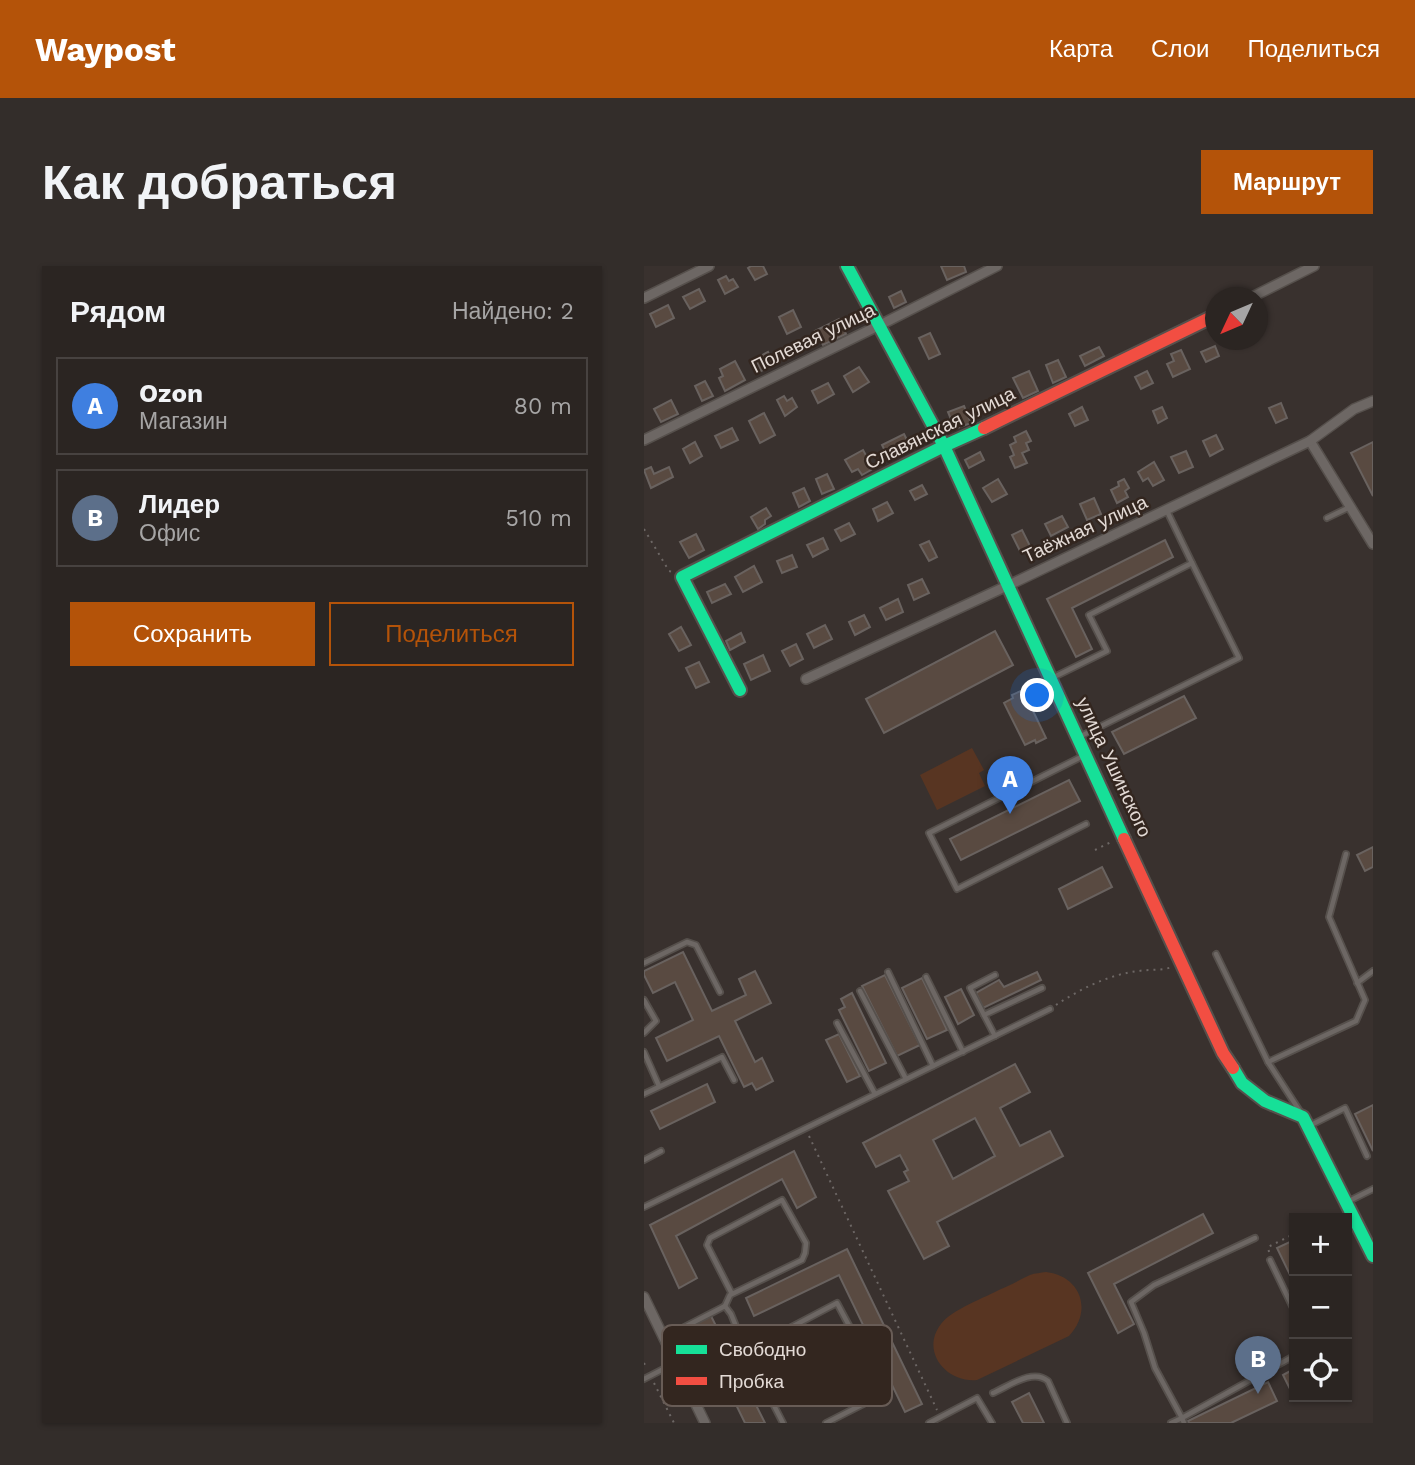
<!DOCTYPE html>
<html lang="ru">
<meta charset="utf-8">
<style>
body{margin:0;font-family:"Work Sans",sans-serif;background:#332d2a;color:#f1f3f6}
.controls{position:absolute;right:21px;bottom:21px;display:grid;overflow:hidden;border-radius:0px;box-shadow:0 2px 5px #0004}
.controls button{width:63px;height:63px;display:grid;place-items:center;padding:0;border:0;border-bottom:2px solid #474240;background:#2b2522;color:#f1f3f6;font:35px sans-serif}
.compass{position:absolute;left:561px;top:21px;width:63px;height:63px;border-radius:50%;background:#2b2522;box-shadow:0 2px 5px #0004;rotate:226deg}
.you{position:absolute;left:394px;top:430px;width:24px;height:24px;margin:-18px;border:5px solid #fff;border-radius:50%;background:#1a73e8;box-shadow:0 0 0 10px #1a73e833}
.badge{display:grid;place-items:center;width:46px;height:46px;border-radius:50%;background:#b45309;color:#fff;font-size:23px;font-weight:700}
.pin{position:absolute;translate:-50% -58px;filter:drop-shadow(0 2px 4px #0008)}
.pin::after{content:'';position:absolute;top:37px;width:24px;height:21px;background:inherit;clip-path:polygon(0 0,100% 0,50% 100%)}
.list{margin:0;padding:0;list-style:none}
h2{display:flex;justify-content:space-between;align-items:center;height:91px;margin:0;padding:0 28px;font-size:30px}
h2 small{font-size:23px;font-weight:400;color:#a6a5a5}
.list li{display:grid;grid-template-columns:46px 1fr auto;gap:21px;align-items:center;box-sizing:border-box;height:98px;margin:0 14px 14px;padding:0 14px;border:2px solid #474240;border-radius:0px}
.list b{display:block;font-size:26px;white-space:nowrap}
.list p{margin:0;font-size:23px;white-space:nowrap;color:#a6a5a5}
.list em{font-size:23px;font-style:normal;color:#a6a5a5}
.actions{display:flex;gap:14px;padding:21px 28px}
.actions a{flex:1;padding:16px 0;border:2px solid #b45309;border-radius:0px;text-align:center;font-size:24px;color:#b45309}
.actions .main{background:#b45309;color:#fff}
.icon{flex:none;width:38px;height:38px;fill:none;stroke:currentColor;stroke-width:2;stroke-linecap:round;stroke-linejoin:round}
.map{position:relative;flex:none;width:729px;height:1157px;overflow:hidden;border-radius:0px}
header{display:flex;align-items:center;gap:42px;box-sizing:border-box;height:98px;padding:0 35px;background:#b45309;color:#fff}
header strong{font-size:33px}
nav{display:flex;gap:38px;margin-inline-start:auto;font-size:24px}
.intro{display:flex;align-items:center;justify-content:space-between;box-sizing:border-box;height:168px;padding:0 42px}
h1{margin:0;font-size:49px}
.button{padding:18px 32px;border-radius:0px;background:#b45309;color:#fff;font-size:24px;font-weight:700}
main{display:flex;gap:42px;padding:0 42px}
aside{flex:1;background:#2b2522;border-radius:0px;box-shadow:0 2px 5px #0004}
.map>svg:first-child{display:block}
.green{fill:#583522}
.building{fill:#594a41;stroke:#69625f;stroke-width:2;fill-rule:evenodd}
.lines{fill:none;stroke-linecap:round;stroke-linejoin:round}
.lane-casing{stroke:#56504c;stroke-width:8}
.street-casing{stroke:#56504c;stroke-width:12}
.fast-casing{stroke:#56504c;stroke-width:16}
.jam-casing{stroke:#56504c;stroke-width:16}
.path{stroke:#6d6765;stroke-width:2;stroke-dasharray:2 5;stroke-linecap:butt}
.lane{stroke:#6d6764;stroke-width:4.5}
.street{stroke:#6d6764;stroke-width:9}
.fast{stroke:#16e098;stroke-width:12}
.jam{stroke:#f24e42;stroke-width:12}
.labels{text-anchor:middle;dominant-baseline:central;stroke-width:5;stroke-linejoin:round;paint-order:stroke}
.street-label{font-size:19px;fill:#e3dad5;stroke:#33261f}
.key{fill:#33261f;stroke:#685c56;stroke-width:2}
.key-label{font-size:19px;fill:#e3dad5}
</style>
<header>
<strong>Waypost</strong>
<nav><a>Карта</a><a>Слои</a><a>Поделиться</a></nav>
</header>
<div class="intro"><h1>Как добраться</h1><a class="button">Маршрут</a></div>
<main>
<aside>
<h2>Рядом<small>Найдено: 2</small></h2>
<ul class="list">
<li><span class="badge" style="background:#3f7fe0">A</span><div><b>Ozon</b><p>Магазин</p></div><em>80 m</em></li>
<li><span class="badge" style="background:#5c6f8a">B</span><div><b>Лидер</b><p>Офис</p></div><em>510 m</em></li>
</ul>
<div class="actions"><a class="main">Сохранить</a><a>Поделиться</a></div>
</aside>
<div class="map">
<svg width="729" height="1157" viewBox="0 0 729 1157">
<rect width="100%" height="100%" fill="#39312e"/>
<g class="green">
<polygon points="328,482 340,504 335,507 341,520 293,544 276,509"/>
<path d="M402,1006C437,1010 449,1045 425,1070L333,1114C302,1117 276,1085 297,1058C307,1044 342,1031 357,1023C367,1019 377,1013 386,1009C391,1007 397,1007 402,1006Z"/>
</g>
<g class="building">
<polygon points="107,0 119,0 123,8 111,14 104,2"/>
<polygon points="297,0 320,0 322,6 303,14"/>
<polygon points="82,10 85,15 89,13 94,21 81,28 74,14"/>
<polygon points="55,23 61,35 46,43 39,31"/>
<polygon points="257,25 262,36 250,42 245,31"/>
<polygon points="24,39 30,52 12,61 6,48"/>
<polygon points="149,44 157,61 143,68 135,51"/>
<polygon points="195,53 202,68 179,79 171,65"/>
<polygon points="286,67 296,88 285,93 275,72"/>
<polygon points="571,80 575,90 562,96 557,86"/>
<polygon points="455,81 460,90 441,100 436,90"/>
<polygon points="537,84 546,103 529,111 523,98 530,95 527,88"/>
<polygon points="124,86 130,99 117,105 111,93"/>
<polygon points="414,94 422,111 409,117 402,99"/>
<polygon points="91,95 101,114 81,125 75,112 79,110 76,103"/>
<polygon points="215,101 225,116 209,126 200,110"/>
<polygon points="385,105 394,125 379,132 369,112"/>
<polygon points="503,105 509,117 497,123 491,111"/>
<polygon points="61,115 69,130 58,135 51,120"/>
<polygon points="184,117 190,128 174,137 168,125"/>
<polygon points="140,130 143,135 148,132 153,141 141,150 133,134"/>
<polygon points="27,134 34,148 17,156 10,143"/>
<polygon points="637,137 643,152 632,157 625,142"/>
<polygon points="320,140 327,157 311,163 304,146"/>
<polygon points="438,141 444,154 431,160 425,148"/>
<polygon points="518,141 523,152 514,157 509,145"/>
<polygon points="120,147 131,169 116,177 105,155"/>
<polygon points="88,162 94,174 77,182 71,170"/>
<polygon points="382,165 387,175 382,177 385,184 378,187 383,197 371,202 366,191 370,189 366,179 372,176 370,171"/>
<polygon points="260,168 267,182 245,193 238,179"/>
<polygon points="572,169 579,183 566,190 559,175"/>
<polygon points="51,176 58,190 46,197 39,183"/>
<polygon points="729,176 729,230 707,187"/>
<polygon points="219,184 224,193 221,194 227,204 218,209 214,203 208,206 201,194"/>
<polygon points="542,185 549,201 535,207 527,191"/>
<polygon points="336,186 340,194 325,202 321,194"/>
<polygon points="510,196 520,214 509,220 504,212 499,215 494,206"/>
<polygon points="7,201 10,208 25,201 29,211 7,222 0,204"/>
<polygon points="183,208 190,223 178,228 172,213"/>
<polygon points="354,213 363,228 348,236 339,222"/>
<polygon points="480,213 485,222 481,225 484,231 473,237 467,224 475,220 474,216"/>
<polygon points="278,219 283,228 271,234 266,225"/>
<polygon points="160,222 166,235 155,241 149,227"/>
<polygon points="450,232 457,248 443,254 436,238"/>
<polygon points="243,236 249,247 234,255 229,243"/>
<polygon points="122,242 127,250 121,254 121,258 114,263 107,251"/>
<polygon points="418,250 424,261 407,270 401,258"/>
<polygon points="205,257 211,268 197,275 191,264"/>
<polygon points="378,264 386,280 376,285 368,269"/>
<polygon points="52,268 60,284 45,292 36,276"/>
<polygon points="179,272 184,283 169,291 163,279"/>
<polygon points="521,274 529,291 428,342 448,383 432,391 403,333"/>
<polygon points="285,275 293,291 285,295 276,279"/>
<polygon points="148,289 153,301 138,307 133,295"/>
<polygon points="110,300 118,316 99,326 91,311"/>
<polygon points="278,313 285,327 270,334 264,319"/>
<polygon points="81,318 87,328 68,337 63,326"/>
<polygon points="254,333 259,346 242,354 236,342"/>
<polygon points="220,349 226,361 211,369 205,356"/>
<polygon points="181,359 188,373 170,382 163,368"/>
<polygon points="37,361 47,379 35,385 25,368"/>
<polygon points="351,365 369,399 240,467 222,433"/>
<polygon points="97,367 101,376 86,384 82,375"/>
<polygon points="152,378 159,393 146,400 138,385"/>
<polygon points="119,389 126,405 107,414 100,398"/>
<polygon points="55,396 65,416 52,422 42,402"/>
<polygon points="379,424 402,472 392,477 391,474 381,479 360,437 369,432 368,429"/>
<polygon points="540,430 552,452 480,488 468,466"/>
<polygon points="425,514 436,535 317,594 306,573"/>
<polygon points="729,581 729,601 721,605 713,589"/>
<polygon points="458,601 468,621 424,643 415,623"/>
<polygon points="39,686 68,745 102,729 95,713 111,705 127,737 91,755 111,796 118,792 129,815 112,824 108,817 100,821 75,770 23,795 12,772 49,754 31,716 9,727 0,709 0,705"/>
<polygon points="393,706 397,714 339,742 332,727 355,714 360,721"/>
<polygon points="241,709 276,779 253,790 218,720"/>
<polygon points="278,712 303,764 283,773 258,722"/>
<polygon points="317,723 330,749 314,758 301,731"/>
<polygon points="208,727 242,797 225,805 195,744 201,741 197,733"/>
<polygon points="195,768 216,810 203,816 182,774"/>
<path d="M371,798L386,826L356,842L376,880L406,865L419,890L293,956L305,980L280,993L244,925L265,915L260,906L264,904L256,889L232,901L219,877ZM331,852L351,890L309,913L289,874Z"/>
<polygon points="63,818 71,836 16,863 7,845"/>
<polygon points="729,839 729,885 711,848"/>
<polygon points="150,885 172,931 153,942 138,913 32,970 53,1012 35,1022 6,959"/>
<polygon points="559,948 569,967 470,1018 490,1058 474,1067 444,1007"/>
<polygon points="650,974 650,1017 633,982"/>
<polygon points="203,983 278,1138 261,1146 195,1009 110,1050 102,1032"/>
<polygon points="67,1050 121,1157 101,1157 52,1057"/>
<polygon points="650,1103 650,1126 648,1127 639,1109"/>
<polygon points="624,1116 633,1135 587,1157 545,1157 544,1155"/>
<polygon points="385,1127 400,1157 379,1157 368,1136"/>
</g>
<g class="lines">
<g class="lane-casing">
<g id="lane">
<polyline points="683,252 706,241"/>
<polyline points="408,412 463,385 445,349 548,297 523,245"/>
<polyline points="437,470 595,392 548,297"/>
<polyline points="441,489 285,567 313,623 442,558"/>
<polyline points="572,688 624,796 657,847"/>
<polyline points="0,697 43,676 52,679 76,726"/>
<polyline points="244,706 289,800"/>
<polyline points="282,711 319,786"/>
<polyline points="713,717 729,705"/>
<polyline points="216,725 262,813"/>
<polyline points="0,734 12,755 0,767"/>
<polyline points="340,749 326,722 351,709"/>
<polyline points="193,757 231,828"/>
<polyline points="351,770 340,749 398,722"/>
<polyline points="0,786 15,820"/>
<polyline points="624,796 712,755 721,734 685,651 702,588"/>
<polyline points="0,828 78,791 90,814"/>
<polyline points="665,860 701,842 723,890"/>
<polyline points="0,894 17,885"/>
<polyline points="703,936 729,923"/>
<polyline points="0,941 406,743"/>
<polyline points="611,972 510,1019 487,1036 500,1067 511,1102 538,1152 650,1090"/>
<polyline points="626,994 650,1044"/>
<polyline points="81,1040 86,1029 158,994 161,987 162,977 138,934 66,972 63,979 88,1028"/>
<polyline points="21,1071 81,1040 87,1048 102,1085 139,1157"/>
<polyline points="102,1085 193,1037 241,1127 182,1157"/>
<polyline points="0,1113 31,1097"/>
<path d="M349,1127C365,1120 389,1102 404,1115L423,1157"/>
<polyline points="285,1157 333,1132 348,1157"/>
<polyline points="527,1157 538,1152 540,1157"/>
</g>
</g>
<g class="street-casing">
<g id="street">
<polyline points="0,32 65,0"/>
<polyline points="606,32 670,0"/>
<polyline points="0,174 236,59 353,0"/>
<polyline points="666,175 729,278"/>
<polyline points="162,413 365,319 666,175 710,143 729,135"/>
<polyline points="0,1031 61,1157"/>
</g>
</g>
<g class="fast-casing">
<g id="fast">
<polyline points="203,0 300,180 480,573"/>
<polyline points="96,424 38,311 300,180 340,162"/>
<polyline points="589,802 598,817 621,835 659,851 729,990"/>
</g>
</g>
<g class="jam-casing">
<g id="jam">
<polyline points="340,162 572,49"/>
<polyline points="480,573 579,787 589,802"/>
</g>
</g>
<g class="path">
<polyline points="0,263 25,305 28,306"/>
<polyline points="451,584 469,575"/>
<path d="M412,739C436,723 466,708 495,705C506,703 517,705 528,701"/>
<polyline points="165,870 293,1144"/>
<polyline points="682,952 693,947"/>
<polyline points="625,986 624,981 650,968"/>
<polyline points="0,1097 3,1103"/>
<polyline points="10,1117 30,1157"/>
</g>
<use href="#lane" class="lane"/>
<use href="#street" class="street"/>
<use href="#fast" class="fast"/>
<use href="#jam" class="jam"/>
</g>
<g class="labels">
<g class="street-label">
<text transform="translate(169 72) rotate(-26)">Полевая улица</text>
<text transform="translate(296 162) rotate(-26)">Славянская улица</text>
<text transform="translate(441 263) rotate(-25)">Таёжная улица</text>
<text transform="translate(470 501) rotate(65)">улица Ушинского</text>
</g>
</g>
<rect x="18" y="1059" width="230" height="81" rx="10" class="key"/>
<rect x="32" y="1079" width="31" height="9" fill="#16e098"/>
<rect x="32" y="1111" width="31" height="8" fill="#f24e42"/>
<g class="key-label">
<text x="75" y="1090">Свободно</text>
<text x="75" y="1122">Пробка</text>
</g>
</svg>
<div class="controls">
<button>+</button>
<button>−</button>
<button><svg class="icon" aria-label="locate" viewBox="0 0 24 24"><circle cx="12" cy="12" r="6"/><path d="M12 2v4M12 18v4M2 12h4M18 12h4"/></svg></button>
</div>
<svg class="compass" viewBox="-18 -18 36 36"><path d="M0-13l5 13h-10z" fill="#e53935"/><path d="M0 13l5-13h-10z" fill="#a6a5a5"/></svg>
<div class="you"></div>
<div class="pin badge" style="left:366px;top:548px;background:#3f7fe0">A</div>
<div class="pin badge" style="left:614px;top:1128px;background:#5c6f8a">B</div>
</div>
</main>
